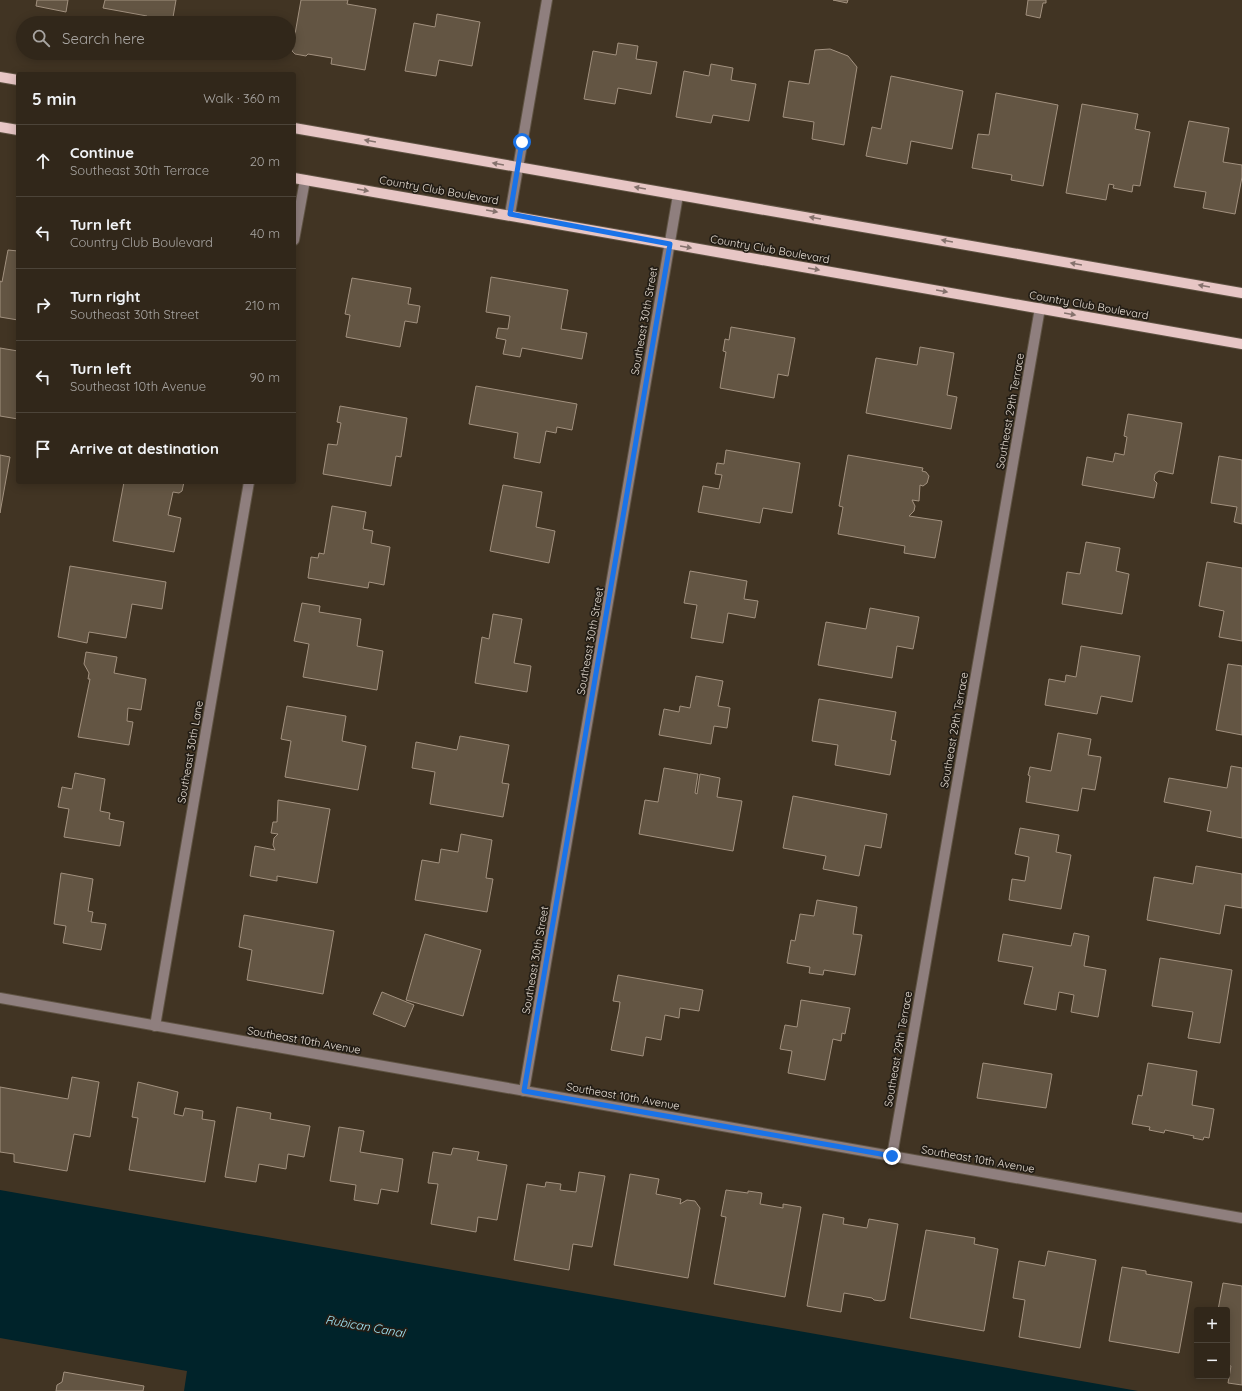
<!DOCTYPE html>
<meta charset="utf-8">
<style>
body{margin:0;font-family:Quicksand,sans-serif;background:#392f23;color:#f1f3f6}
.controls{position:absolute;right:12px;bottom:12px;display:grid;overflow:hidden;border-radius:4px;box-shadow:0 2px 10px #0003}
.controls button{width:36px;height:36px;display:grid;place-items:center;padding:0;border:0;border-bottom:1px solid #4c4439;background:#31271a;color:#f1f3f6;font:20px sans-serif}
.stop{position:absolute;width:12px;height:12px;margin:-9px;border:3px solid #1a73e8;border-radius:50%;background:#fff}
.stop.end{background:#1a73e8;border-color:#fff;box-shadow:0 1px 4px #0008}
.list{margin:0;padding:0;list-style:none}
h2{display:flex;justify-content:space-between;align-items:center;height:52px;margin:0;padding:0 16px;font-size:17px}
h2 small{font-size:13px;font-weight:400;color:#a8a5a2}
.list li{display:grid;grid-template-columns:26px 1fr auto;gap:12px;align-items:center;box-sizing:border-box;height:72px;padding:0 16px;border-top:1px solid #4c4439}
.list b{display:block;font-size:15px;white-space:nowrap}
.list p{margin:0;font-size:13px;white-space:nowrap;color:#a8a5a2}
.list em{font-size:13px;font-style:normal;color:#a8a5a2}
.icon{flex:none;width:22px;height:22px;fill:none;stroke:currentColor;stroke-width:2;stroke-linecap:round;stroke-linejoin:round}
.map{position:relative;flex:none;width:1242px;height:1391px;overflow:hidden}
.search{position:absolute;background:#31271a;box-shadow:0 2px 10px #0003;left:16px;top:16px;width:280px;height:44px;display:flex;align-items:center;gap:10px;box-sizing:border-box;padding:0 14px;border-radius:22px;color:#a8a5a2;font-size:15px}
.panel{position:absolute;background:#31271a;box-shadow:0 2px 10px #0003;left:16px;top:72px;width:280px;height:412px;border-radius:4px}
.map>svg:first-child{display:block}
.water{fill:#00232a}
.building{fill:#635543;stroke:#a2917f}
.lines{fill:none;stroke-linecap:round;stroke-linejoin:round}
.minor-casing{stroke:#5f5343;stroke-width:12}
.major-casing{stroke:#5f5343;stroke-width:12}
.minor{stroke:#8f7f7e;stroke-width:10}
.major{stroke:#e7c6c5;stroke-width:10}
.oneway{fill:#85726d}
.route{stroke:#1a73e8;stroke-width:5}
.labels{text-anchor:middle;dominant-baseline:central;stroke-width:3.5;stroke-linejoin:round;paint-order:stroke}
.street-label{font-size:11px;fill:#e7ded4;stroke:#231d15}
.water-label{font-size:12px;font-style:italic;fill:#a3e9fa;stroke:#231d15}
</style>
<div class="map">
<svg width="1242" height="1391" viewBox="0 0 1242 1391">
<rect width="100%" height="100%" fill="#413423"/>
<polygon class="water" points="0,1190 1138,1391 184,1391 187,1371 0,1338"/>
<g class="building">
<polygon points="37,0 68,0 66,12 36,6"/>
<polygon points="105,0 176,0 172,23 146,23 147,16 103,8"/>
<polygon points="301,0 348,0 347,4 376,9 365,70 331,64 332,58 308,54 306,56 295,54 292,51"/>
<polygon points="833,0 848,0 847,3"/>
<polygon points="1028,0 1046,0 1046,3 1043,3 1040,18 1026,15"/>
<polygon points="437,14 480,22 472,66 439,60 436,76 405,71 414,23 435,27"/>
<polygon points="618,43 638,46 636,59 657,62 651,94 618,88 615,104 584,99 593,51 616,55"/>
<polygon points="830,49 848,56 857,67 844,145 812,139 814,122 783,117 789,81 809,84 815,50"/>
<polygon points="711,64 733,68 731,80 756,84 749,121 713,115 711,123 676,117 684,71 709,76"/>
<polygon points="891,76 963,91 952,149 911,141 907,164 866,156 872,127 881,129"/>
<polygon points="996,93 1058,105 1043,186 1011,180 1012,175 972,168 978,134 989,135"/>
<polygon points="1082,104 1138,114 1135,129 1150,132 1140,186 1133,185 1132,192 1113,188 1114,185 1109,184 1106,200 1066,193"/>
<polygon points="1189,121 1229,128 1223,162 1242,165 1242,177 1235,214 1203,208 1206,192 1174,187"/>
<polygon points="8,250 18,251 18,320 0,317 0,281 2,282"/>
<polygon points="491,277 568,290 561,329 587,333 582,359 522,348 520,357 503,354 506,340 496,338 498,328 508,329 510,316 486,312"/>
<polygon points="352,278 411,288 408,304 420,306 417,323 405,321 400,347 346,337 350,315 345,314"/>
<polygon points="731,327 795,338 788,376 778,374 774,398 720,388 726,352 723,351 725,339 729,340"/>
<polygon points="920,347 954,353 947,395 957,397 951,429 866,413 876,358 917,365"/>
<polygon points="0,348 18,351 18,419 0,416"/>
<polygon points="476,386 577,404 572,430 557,427 556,433 546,431 540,463 514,458 518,433 469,424"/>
<polygon points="340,406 407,418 401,457 396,456 391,486 323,474 328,444 337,445 341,423 337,422"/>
<polygon points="1128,414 1182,423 1173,474 1159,471 1155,474 1154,480 1157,483 1154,498 1082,485 1087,457 1113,462 1115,453 1124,455 1127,437 1124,436"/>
<polygon points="726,450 800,463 792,513 763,508 760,523 698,512 703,486 719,489 722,475 715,474 717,463 724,464"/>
<polygon points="0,455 10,457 0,513"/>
<polygon points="848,455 923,468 922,471 926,472 929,476 927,483 923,486 920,485 919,501 912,500 915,506 914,511 909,516 942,521 935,558 904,553 905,546 838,534 843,507 839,506"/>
<polygon points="1219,456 1242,460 1242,524 1234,522 1237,507 1211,503"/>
<polygon points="124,482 184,482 182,491 179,493 173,492 168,515 181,518 174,552 113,541"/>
<polygon points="503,485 542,492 536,527 555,531 549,563 490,551"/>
<polygon points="332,506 366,512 363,529 373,531 371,543 390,547 384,585 369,582 368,588 308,578 311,557 318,558 319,553 324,554"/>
<polygon points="1086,542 1120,548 1116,571 1129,574 1122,614 1062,604 1067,572 1080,574"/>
<polygon points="1207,562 1242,568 1242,641 1219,637 1224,611 1199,606"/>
<polygon points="70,566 166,582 162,609 132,604 126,638 89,632 87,643 58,637"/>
<polygon points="690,571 747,581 744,599 758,601 755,618 728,613 723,643 691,638 697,605 684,603"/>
<polygon points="302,603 320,606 319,612 361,619 357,646 383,651 377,690 303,677 309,644 294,641"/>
<polygon points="870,608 919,617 913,649 897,646 892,678 818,665 826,622 866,629"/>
<polygon points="493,614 522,619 514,663 531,666 527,692 475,683 482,637 489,639"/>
<polygon points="1081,646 1140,656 1132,702 1101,696 1097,714 1045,705 1049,679 1065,682 1066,675 1076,677"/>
<polygon points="86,652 117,657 114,673 146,679 141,710 128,708 127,721 133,722 129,745 78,737 90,679 88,679 89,673 84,664"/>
<polygon points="1228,664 1242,666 1242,735 1216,730"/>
<polygon points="696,676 723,681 718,706 730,708 727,728 714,726 711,744 659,735 664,709 679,712 680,706 690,708"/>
<polygon points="819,699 896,712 891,740 896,741 890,775 835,765 838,745 812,741"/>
<polygon points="287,706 346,716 342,741 366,746 358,790 285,777 291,741 281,739"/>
<polygon points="1058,733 1091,739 1088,755 1101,757 1095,790 1082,788 1078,811 1026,802 1030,776 1028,775 1030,767 1051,771"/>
<polygon points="460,736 509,745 502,783 509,784 503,817 430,804 435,772 412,768 416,742 457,750"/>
<polygon points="1231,766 1242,768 1242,838 1207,831 1211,811 1164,802 1169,778 1227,788"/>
<polygon points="664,768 698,774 695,793 697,794 700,774 720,778 717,797 742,801 733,851 639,834 645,800 658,802"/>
<polygon points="75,773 105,779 100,811 110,813 109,819 124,822 120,846 64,837 69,809 58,807 62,787 72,789"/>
<polygon points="793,796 887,814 881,848 865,845 859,876 823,869 826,856 783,848"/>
<polygon points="278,800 330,809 317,883 277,876 277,881 250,876 255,846 275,850 273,845 274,838 278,834 271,833 273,822 277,822"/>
<polygon points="1020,828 1059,835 1056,852 1071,855 1061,909 1009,900 1012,879 1025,881 1029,857 1015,854"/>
<polygon points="461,834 492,840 486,878 493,879 487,912 415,900 422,860 439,863 441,849 458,852"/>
<polygon points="1196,866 1242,874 1242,908 1225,905 1220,934 1147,920 1154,877 1193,884"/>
<polygon points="61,873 93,879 88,911 93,912 91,922 106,924 101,950 63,943 66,926 54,924"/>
<polygon points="817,900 857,907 853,934 862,935 855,975 824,970 823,975 809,973 810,967 787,963 791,940 795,941 800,914 814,916"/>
<polygon points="244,915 334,931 323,994 247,980 252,950 239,947"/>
<polygon points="1074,933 1089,936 1084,966 1106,970 1098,1017 1071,1012 1074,995 1059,992 1056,1010 1024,1004 1033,967 998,961 1003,934 1071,946"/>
<polygon points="425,934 481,950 463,1016 406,1000"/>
<polygon points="1160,958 1232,970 1220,1043 1188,1038 1193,1012 1152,1006"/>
<polygon points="618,975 703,990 699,1011 680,1008 679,1018 665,1015 661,1040 646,1037 643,1056 611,1050 619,1010 620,1002 613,1001"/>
<polygon points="382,992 414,1005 405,1027 373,1014"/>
<polygon points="801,1000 850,1008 845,1034 842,1033 841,1041 833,1039 825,1080 788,1073 792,1051 780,1049 785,1025 797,1027"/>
<polygon points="983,1063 1052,1074 1046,1108 977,1098"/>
<polygon points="1148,1063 1197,1071 1192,1105 1214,1109 1209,1138 1204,1137 1203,1140 1193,1138 1194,1136 1165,1130 1164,1133 1149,1130 1150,1127 1132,1124 1138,1095 1142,1096"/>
<polygon points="72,1077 99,1082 90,1137 74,1134 67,1171 14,1162 14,1154 0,1152 0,1087 68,1099"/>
<polygon points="138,1082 178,1092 174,1114 183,1116 185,1108 203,1111 202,1119 215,1121 205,1182 129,1170 138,1118 132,1117"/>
<polygon points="237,1107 271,1113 270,1119 310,1126 304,1157 288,1154 286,1169 259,1164 256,1182 225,1177"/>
<polygon points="339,1127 364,1131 360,1152 403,1159 398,1192 381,1189 378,1204 354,1200 356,1185 330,1181"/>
<polygon points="453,1148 479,1152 477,1160 507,1165 497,1220 478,1217 476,1232 431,1224 438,1184 428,1183 433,1152 451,1155"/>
<polygon points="579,1172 605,1176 592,1247 573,1244 569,1270 514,1260 527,1184 545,1187 546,1182 561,1184 560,1190 576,1192"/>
<polygon points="630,1174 659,1179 656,1194 681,1199 680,1204 687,1200 695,1201 700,1208 688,1278 614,1265"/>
<polygon points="726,1190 748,1193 748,1191 762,1193 760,1204 783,1208 783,1204 801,1207 785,1297 714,1284 726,1217 721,1216"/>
<polygon points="823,1214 844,1218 843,1224 867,1228 869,1219 898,1224 885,1300 881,1301 874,1300 872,1298 844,1293 841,1312 807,1306"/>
<polygon points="926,1230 975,1238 974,1244 998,1249 984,1331 910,1318"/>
<polygon points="1048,1251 1096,1260 1080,1348 1019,1337 1025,1300 1013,1298 1019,1261 1045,1266"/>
<polygon points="1122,1267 1146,1271 1146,1274 1192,1282 1179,1353 1109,1341"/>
<polygon points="1223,1283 1242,1286 1242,1385 1228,1383 1231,1366 1227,1365 1227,1310 1218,1310"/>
<polygon points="64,1372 144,1386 143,1391 56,1391 57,1385 62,1382"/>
</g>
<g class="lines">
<g class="minor-casing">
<g id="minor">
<polyline points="510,214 547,0"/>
<polyline points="294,240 305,180"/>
<polyline points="0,998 1242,1218"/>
<polyline points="155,1026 249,482"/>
<polyline points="524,1091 678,195"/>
<polyline points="892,1156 1040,308"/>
</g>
</g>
<g class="major-casing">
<g id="major">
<polyline points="0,77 18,80"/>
<polyline points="0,127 18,130"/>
<polyline points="294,128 1242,293"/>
<polyline points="294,178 1242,344"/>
</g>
</g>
<use href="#minor" class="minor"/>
<use href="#major" class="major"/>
</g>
<defs><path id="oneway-solid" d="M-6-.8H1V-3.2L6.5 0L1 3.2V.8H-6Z"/></defs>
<g class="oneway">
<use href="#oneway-solid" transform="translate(370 141) rotate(-170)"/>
<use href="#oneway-solid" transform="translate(498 164) rotate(-170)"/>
<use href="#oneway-solid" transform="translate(640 188) rotate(-170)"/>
<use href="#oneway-solid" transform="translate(363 190) rotate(10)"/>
<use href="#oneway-solid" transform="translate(492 211) rotate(10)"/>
<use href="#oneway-solid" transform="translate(815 218) rotate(-170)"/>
<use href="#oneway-solid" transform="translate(947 241) rotate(-170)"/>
<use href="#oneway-solid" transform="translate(686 247) rotate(10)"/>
<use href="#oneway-solid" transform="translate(1076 264) rotate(-170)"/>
<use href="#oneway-solid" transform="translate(814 269) rotate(10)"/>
<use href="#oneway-solid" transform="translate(1204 286) rotate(-170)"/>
<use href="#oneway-solid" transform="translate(942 291) rotate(10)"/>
<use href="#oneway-solid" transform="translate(1070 314) rotate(10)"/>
</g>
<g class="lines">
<polyline class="route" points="522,142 510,214 670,244 524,1091 892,1156"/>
</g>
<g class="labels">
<g class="street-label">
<text transform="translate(439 190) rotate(10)">Country Club Boulevard</text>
<text transform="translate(770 249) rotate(10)">Country Club Boulevard</text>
<text transform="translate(1089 305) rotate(10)">Country Club Boulevard</text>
<text transform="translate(644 321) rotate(-80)">Southeast 30th Street</text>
<text transform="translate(1010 411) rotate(-80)">Southeast 29th Terrace</text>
<text transform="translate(590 641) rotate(-80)">Southeast 30th Street</text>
<text transform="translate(954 730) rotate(-80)">Southeast 29th Terrace</text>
<text transform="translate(190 752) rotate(-80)">Southeast 30th Lane</text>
<text transform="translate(535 960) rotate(-80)">Southeast 30th Street</text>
<text transform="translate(304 1040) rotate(10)">Southeast 10th Avenue</text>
<text transform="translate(898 1049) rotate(-80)">Southeast 29th Terrace</text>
<text transform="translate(623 1096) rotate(10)">Southeast 10th Avenue</text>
<text transform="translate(978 1159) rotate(10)">Southeast 10th Avenue</text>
</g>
<g class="water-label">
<text transform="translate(365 1326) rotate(10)">Rubican Canal</text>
</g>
</g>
</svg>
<div class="controls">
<button>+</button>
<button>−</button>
</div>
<div class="stop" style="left:522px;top:142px"></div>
<div class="stop end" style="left:892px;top:1156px"></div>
<div class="search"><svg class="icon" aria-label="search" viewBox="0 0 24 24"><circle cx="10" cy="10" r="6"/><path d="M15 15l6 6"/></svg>Search here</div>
<section class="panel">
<h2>5 min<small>Walk · 360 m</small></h2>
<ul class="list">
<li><svg class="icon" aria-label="ahead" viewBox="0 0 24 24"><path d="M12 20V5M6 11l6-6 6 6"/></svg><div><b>Continue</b><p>Southeast 30th Terrace</p></div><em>20 m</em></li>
<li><svg class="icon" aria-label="left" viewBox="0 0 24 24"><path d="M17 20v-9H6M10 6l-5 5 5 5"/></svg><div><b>Turn left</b><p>Country Club Boulevard</p></div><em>40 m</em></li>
<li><svg class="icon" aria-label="right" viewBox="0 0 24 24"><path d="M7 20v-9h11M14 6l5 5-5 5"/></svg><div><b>Turn right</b><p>Southeast 30th Street</p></div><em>210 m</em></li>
<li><svg class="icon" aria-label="left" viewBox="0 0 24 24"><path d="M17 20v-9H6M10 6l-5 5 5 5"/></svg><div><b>Turn left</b><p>Southeast 10th Avenue</p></div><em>90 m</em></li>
<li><svg class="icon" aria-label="arrive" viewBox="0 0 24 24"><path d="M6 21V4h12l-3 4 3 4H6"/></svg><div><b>Arrive at destination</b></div></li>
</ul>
</section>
</div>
